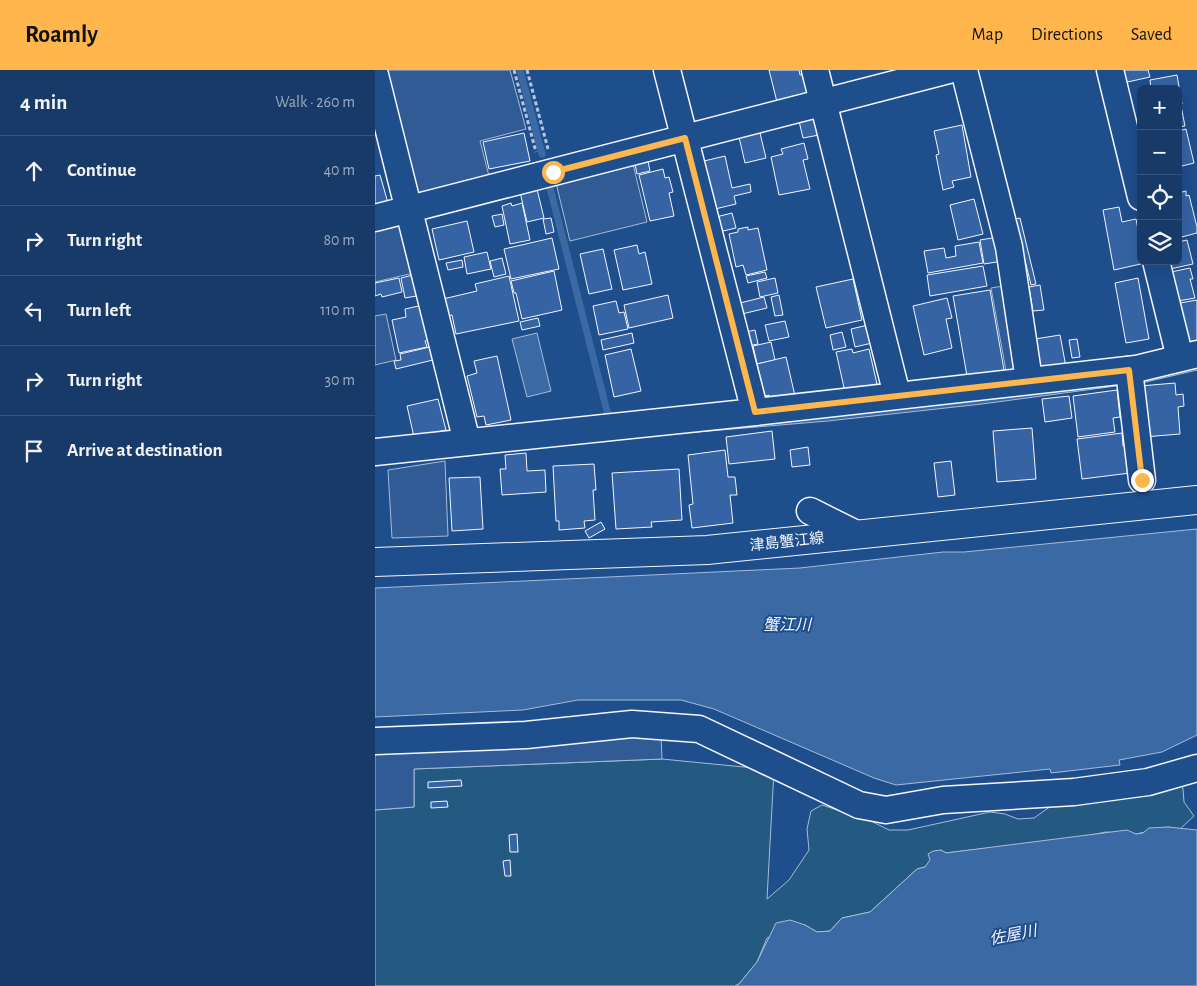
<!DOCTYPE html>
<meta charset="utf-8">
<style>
body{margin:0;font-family:"Alegreya Sans","Noto Sans JP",sans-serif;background:#244571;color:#f1f3f6}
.controls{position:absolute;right:15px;top:15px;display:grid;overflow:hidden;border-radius:8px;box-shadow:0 5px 20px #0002}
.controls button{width:45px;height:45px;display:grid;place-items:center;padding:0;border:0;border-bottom:1px solid #36547d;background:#173a69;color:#f1f3f6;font:25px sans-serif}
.stop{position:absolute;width:15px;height:15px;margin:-11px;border:4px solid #ffb74d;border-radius:50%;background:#fff}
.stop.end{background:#ffb74d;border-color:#fff;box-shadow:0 1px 5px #0008}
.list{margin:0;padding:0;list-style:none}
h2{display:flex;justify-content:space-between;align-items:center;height:65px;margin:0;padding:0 20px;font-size:21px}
h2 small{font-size:16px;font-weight:400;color:#9eadc0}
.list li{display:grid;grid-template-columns:32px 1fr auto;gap:15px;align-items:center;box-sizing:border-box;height:70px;padding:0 20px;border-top:1px solid #36547d}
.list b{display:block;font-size:19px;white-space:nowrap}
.list em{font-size:16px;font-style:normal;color:#9eadc0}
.icon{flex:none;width:28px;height:28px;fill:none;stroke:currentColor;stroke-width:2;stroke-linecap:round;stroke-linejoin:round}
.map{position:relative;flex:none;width:822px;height:916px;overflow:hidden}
header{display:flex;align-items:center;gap:30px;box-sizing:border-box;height:70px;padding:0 25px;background:#ffb74d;color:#111}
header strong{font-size:24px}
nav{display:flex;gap:28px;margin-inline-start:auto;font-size:18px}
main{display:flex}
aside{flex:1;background:#173a69}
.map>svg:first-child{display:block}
.green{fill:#245a82;stroke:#a8bbd7}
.parking{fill:#305b95;stroke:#a8bbd7}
.water{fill:#3b69a3;stroke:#a8bbd7}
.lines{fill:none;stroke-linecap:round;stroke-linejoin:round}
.stream{stroke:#3b69a3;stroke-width:7}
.building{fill:#3563a3;stroke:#f2f6ff}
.minor-casing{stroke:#f2f6ff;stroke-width:29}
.major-casing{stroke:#f2f6ff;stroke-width:30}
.path{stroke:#b3c4dc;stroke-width:3;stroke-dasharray:4 2.5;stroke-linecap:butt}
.minor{stroke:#1f4e8c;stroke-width:26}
.major{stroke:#1f4e8c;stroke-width:28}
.route{stroke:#ffb74d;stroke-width:6}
.labels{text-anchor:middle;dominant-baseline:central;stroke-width:4;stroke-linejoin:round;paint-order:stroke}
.street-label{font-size:15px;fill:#f2f6ff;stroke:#1f4e8c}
.water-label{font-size:16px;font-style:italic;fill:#f2f6ff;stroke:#1f4e8c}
</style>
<header>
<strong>Roamly</strong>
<nav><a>Map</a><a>Directions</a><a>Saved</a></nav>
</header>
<main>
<aside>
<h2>4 min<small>Walk · 260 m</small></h2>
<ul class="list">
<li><svg class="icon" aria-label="ahead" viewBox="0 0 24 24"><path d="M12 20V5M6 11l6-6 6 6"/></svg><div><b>Continue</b></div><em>40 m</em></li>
<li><svg class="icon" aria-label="right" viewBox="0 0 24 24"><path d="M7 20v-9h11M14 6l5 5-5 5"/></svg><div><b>Turn right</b></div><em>80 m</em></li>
<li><svg class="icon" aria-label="left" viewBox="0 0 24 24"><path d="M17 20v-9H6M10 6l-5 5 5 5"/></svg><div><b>Turn left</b></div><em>110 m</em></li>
<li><svg class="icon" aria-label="right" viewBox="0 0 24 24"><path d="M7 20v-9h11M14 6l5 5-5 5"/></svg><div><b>Turn right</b></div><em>30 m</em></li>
<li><svg class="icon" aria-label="arrive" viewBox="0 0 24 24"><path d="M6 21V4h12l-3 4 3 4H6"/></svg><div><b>Arrive at destination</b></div></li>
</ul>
</aside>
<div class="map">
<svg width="822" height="916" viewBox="0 0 822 916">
<rect width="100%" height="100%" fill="#1f4e8c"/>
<polygon class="green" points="287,689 399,700 392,829 414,810 434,780 432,759 436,741 447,735 496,751 514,760 533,760 615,742 630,744 643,749 659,748 676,736 805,711 808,719 809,732 819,746 805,759 793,757 761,764 731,762 706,767 571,783 566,780 550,797 542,799 495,842 467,848 455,861 442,862 430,855 392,868 382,892 364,914 360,916 0,916 0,740 39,737 39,699"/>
<g class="parking">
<polygon points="7,0 135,0 151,59 105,71 114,106 47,123 38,119"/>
<polygon points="258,94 272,152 195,171 181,113"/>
<polygon points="19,153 33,160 43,202 0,212 0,158"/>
<polygon points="634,215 648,298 631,301 616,218"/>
<polygon points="11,244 21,290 0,295 0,246"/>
<polygon points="70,391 73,466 17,468 13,400"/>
<polygon points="286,666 287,689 39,699 39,737 0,740 0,681"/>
</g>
<g class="water">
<polygon points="162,263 176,321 152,327 137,269"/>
<polygon points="822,291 822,300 771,312 607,334 453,351 215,371 0,395 0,388"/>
<polygon points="822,459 822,665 787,682 744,690 745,695 676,703 675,699 521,715 499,708 339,639 306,630 203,630 148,640 0,647 0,518 425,498 568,482 589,482"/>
<polygon points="793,757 822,760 822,916 360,916 364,914 382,892 401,853 415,850 430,855 442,862 455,861 467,848 495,842 542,799 550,797 555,790 553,784 558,781 566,780 571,783 752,760 761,764 768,763 774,758"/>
</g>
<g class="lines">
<g class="stream">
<polyline points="145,0 167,84"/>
<polyline points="175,118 233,345"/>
</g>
</g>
<g class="building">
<polygon points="394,0 424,0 425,5 431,3 436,24 402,32"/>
<polygon points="745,0 773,0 775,7 748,13"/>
<polygon points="802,5 807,34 803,35 803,19 776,19 775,10"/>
<polygon points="803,36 806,36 810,56 803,57"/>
<polygon points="440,48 444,65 428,68 424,51"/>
<polygon points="587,55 596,107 577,111 579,117 568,120 561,85 564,84 559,61"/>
<polygon points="811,59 819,93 803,97 803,61"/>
<polygon points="149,63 155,91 114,99 108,72"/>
<polygon points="385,63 391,88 370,93 364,67"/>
<polygon points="429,73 433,89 428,90 435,119 404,125 396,87 408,84 406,79"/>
<polygon points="350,86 357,118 375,114 376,122 359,126 361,134 340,139 329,91"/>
<polygon points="273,91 275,101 262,104 260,94"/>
<polygon points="288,99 290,108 294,107 298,122 294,123 299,146 275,151 264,105"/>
<polygon points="5,105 13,133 0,136 0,106"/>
<polygon points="162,119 169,148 152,152 145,122"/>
<polygon points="811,121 811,126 814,125 822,157 822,163 803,168 803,123"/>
<polygon points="599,129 608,164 583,170 575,135"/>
<polygon points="136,133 137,136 147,133 155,170 135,174 127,136"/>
<polygon points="744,137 747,152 761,149 764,165 766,165 766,191 769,191 770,193 739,200 728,140"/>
<polygon points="357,143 361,158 344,162 341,147"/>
<polygon points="127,144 129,155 120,157 117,146"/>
<polygon points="176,148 179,162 171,164 168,149"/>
<polygon points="645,148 661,214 656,215 640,149"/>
<polygon points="92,151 99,182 64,190 57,159"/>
<polygon points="373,157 373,160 383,158 392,200 371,205 368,195 361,197 354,164 363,162 363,159"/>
<polygon points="623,167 628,191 609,194 605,170"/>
<polygon points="177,168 184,199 136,209 129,179"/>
<polygon points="812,170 818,194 795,199 793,191 803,191 803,172"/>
<polygon points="604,172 608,193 553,203 549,181 569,178 571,188 581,186 580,176"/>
<polygon points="262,175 264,184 270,182 277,214 248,220 239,180"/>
<polygon points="228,179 237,219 214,224 205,184"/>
<polygon points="112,182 116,199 92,204 89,187"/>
<polygon points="127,188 131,204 119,207 115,191"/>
<polygon points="87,190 88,197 73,200 71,193"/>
<polygon points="608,196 612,216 555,226 552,205"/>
<polygon points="815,198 818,209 815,209 820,228 803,231 796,202"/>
<polygon points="179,201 187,240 147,249 141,223 139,223 136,211"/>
<polygon points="390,202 392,208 373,213 371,206"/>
<polygon points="42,204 47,225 30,228 26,208"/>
<polygon points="134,206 144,251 81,264 77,245 72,246 68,229 102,221 100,214"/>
<polygon points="24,208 27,222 7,227 6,224 0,226 0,213"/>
<polygon points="400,208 403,223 385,227 382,212"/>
<polygon points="763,208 774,269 751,273 740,213"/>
<polygon points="478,209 487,250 451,258 441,217"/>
<polygon points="665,215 669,240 658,241 654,217"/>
<polygon points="615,220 629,300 592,306 578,226"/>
<polygon points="293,225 298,248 254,258 249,235"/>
<polygon points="404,225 408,245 400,246 396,227"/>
<polygon points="389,227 392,238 367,244 365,233"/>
<polygon points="572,228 577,248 571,249 577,278 549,285 538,236"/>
<polygon points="822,230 822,272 813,274 805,233"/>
<polygon points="241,231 244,243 249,242 253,259 224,265 218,236"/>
<polygon points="48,235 56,270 50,271 52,277 24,283 17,250 31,247 30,239"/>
<polygon points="163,248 165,256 147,260 145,252"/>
<polygon points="410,251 414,267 394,271 390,255"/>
<polygon points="493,255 497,273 480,277 476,259"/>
<polygon points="380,260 383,274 373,276 371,262"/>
<polygon points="467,262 471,277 458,280 455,265"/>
<polygon points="257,263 259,273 228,280 226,270"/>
<polygon points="685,265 691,297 670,301 664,293 660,269"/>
<polygon points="702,269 705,287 697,288 694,270"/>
<polygon points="396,272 400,290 382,294 378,276"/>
<polygon points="59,276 62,289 21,299 19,291 26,290 25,284"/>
<polygon points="256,279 266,321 239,327 230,285"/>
<polygon points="477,279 478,283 494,279 502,314 470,322 461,282"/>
<polygon points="122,286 136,350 111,355 109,346 102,347 92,306 102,303 99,291"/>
<polygon points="411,287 420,326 395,331 394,325 390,326 382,294"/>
<polygon points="800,313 801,325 808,324 809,336 803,337 805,364 769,367 765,316"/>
<polygon points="742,320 745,347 738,348 740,362 703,367 698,326"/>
<polygon points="694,326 697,348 670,352 667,329"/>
<polygon points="63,329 71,360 39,367 32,336"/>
<polygon points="657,358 661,409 622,412 618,361"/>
<polygon points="397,361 400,389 354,394 351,367"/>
<polygon points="747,363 748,376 758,375 755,403 707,409 702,369"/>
<polygon points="433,377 435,395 417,397 415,380"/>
<polygon points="350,380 353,407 360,407 362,425 355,425 358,453 317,458 314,435 318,434 313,385"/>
<polygon points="151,383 152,401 170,400 171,422 127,425 125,399 131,399 130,385"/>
<polygon points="576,391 580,425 563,427 559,393"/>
<polygon points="219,394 221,420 218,420 220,450 209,451 210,458 184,460 184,451 181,451 178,396"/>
<polygon points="304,399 307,450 276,452 277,457 241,459 237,403"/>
<polygon points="105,407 108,459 77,461 74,408"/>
<polygon points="226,452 230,459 214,468 210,461"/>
<polygon points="86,710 87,716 53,718 53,712"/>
<polygon points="72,731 73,737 56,738 56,732"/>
<polygon points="142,764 143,782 135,782 134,765"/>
<polygon points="135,790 136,806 130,806 128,791"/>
</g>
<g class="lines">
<g class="minor-casing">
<g id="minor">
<polyline points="292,0 380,342"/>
<polyline points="440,0 522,325"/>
<polyline points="589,0 634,177 654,310"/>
<polyline points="735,0 766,127"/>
<polyline points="0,5 92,372"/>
<polyline points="0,148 574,0"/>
<polyline points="781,191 805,288"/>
<polyline points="754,300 767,410"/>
<polyline points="0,382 380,342 761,299 822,284"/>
<polyline points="435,441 481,464"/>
<polyline points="0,671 151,665 257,654 324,659 484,735 511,740 568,730 699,722 773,712 822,698"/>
</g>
</g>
<g class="major-casing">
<polyline id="major" points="0,492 332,480 822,430"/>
</g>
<g class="path">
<polyline points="139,0 161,82"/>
<polyline points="152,0 173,79"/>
</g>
<use href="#minor" class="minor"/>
<use href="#major" class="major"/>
</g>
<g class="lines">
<polyline class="route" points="178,102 310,68 380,342 754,300 767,410"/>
</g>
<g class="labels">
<g class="street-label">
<text transform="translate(412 472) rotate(-6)">津島蟹江線</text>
</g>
<g class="water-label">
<text x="412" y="555">蟹江川</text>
<text transform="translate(638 865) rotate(-11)">佐屋川</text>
</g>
</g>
</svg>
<div class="controls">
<button>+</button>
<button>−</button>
<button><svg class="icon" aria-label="locate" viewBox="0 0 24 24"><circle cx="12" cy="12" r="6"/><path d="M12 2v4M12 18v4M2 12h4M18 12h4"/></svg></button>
<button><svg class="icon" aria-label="layers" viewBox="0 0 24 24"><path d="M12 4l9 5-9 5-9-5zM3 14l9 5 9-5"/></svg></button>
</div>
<div class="stop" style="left:178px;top:102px"></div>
<div class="stop end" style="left:767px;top:410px"></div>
</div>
</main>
